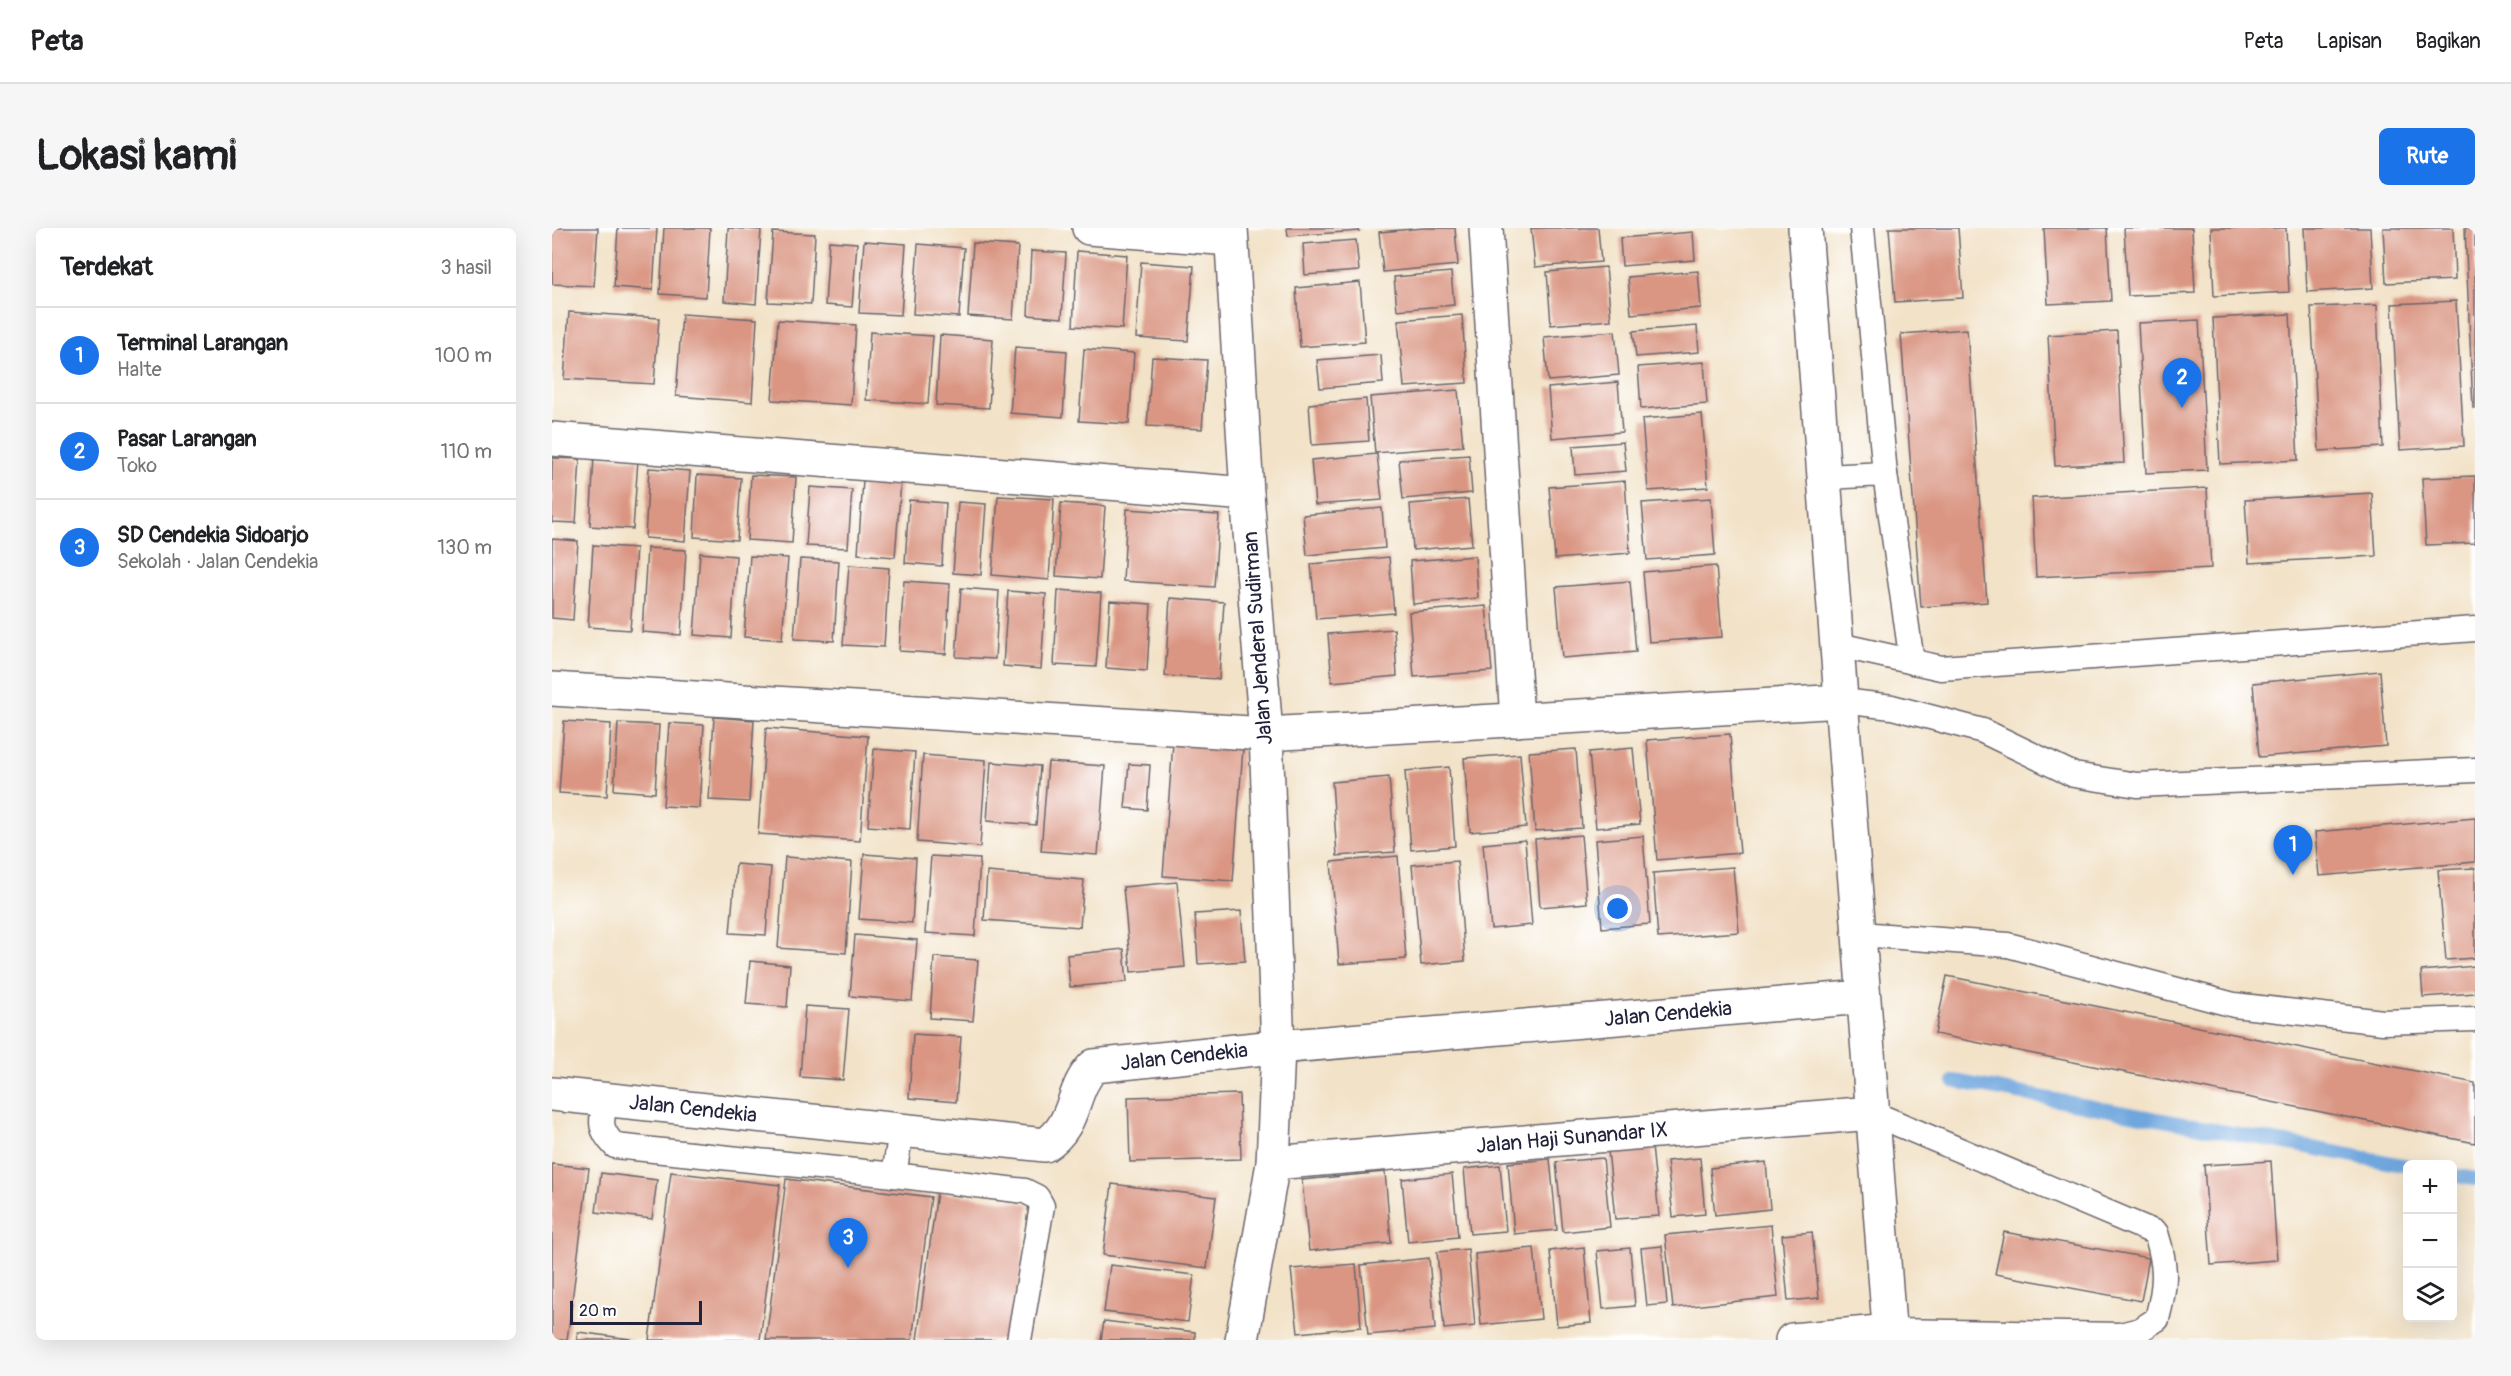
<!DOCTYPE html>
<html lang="id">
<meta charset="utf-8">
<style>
body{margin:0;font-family:Pangolin,sans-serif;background:#f6f6f6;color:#202124}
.controls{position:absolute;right:18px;bottom:18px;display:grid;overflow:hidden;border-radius:9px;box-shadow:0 6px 24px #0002}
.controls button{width:54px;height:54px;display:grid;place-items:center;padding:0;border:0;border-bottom:2px solid #e0e0e0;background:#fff;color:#202124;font:30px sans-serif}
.scale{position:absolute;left:18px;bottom:15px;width:132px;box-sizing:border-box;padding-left:6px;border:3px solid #22223b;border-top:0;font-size:16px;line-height:21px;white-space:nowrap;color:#22223b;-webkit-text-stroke:4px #fff;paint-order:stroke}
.you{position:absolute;left:1066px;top:681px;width:21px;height:21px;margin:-15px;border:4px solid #fff;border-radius:50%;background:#1a73e8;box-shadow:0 0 0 9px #1a73e833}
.badge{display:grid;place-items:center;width:39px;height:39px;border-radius:50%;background:#1a73e8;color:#fff;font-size:20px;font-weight:700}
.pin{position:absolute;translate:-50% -50px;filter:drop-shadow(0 2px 3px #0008)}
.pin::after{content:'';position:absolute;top:32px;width:21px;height:18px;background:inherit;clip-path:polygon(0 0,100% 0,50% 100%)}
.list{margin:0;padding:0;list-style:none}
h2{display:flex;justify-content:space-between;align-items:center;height:78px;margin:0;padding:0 24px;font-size:26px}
h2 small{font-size:20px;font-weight:400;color:#757577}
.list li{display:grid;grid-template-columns:39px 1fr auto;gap:18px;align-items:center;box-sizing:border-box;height:96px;padding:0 24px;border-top:2px solid #e0e0e0}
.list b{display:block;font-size:22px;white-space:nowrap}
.list p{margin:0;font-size:20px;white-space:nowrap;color:#757577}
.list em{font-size:20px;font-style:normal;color:#757577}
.icon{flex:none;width:33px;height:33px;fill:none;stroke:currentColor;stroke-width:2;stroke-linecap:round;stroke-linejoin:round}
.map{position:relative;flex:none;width:1923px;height:1112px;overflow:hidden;border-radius:9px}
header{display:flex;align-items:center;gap:36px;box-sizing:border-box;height:84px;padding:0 30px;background:#fff;border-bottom:2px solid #e0e0e0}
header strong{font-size:28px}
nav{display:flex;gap:33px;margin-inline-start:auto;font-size:21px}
.intro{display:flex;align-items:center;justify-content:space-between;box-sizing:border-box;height:144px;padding:0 36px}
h1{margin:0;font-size:42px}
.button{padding:15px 27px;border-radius:9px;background:#1a73e8;color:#fff;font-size:21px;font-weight:700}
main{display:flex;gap:36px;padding:0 36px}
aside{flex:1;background:#fff;border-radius:9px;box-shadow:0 6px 24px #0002}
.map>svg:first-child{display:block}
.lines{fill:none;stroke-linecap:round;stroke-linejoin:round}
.stream{stroke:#6ea6dd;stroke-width:14}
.building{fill:#da9683}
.lane-casing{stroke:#6b656c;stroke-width:27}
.street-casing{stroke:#6b656c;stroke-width:36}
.highway-casing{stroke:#6b656c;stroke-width:36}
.lane{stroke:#fff;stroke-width:24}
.street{stroke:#fff;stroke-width:33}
.highway{stroke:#fff;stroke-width:33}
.labels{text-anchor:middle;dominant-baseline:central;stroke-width:4.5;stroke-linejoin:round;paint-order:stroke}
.street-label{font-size:21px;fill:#22223b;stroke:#fff}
</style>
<header>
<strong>Peta</strong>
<nav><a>Peta</a><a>Lapisan</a><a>Bagikan</a></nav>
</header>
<div class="intro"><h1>Lokasi kami</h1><a class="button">Rute</a></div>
<main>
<aside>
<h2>Terdekat<small>3 hasil</small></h2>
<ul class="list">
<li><span class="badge">1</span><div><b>Terminal Larangan</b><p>Halte</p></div><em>100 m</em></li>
<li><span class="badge">2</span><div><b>Pasar Larangan</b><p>Toko</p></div><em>110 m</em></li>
<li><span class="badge">3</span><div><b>SD Cendekia Sidoarjo</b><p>Sekolah · Jalan Cendekia</p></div><em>130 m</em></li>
</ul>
</aside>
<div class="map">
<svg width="1923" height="1112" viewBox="0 0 1923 1112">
<rect width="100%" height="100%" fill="#fff"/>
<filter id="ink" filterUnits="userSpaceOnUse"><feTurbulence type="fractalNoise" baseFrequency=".0167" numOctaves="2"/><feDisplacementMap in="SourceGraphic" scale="12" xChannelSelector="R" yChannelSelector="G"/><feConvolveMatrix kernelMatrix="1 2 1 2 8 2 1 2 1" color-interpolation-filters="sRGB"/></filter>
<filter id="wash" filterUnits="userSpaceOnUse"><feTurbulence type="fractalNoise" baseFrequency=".008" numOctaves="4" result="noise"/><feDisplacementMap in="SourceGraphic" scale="24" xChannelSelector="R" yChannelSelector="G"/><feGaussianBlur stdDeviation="1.35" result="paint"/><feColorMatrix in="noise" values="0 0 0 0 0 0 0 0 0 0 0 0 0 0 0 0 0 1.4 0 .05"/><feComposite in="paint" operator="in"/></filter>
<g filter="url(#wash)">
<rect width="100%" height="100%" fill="#f2e2c7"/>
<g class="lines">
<g class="stream">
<polyline points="1402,853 1856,938"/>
<polyline points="1900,947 1923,951"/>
</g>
</g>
<g id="blocks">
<g class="building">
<polygon points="0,0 46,0 42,58 0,56"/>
<polygon points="66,0 105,0 101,62 62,59"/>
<polygon points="112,0 158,0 154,69 108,66"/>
<polygon points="176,0 209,2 204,76 172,73"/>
<polygon points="735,0 807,0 807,3 736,8"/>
<polygon points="872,0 903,0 906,37 831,44 827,4"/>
<polygon points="979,0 1046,0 1049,34 983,39"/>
<polygon points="1337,0 1406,0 1411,70 1343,74"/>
<polygon points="1492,0 1555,0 1559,73 1496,76"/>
<polygon points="1572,0 1640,0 1643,65 1576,68"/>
<polygon points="1659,0 1734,0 1737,64 1662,68"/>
<polygon points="1752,0 1818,0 1821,60 1755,64"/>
<polygon points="1831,0 1901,0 1903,52 1834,55"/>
<polygon points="1913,0 1923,0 1923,180 1921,180"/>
<polygon points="221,4 263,6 259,76 216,74"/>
<polygon points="1141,4 1143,32 1070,38 1068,10"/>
<polygon points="804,12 807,43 753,47 751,16"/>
<polygon points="277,13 305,15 300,79 273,77"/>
<polygon points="312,13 354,16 349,87 307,85"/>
<polygon points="421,15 466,18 461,91 416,88"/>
<polygon points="366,16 412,20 407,89 361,86"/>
<polygon points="479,23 514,25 510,90 476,87"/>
<polygon points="525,23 575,27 570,101 521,98"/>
<polygon points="589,34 642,38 636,113 584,110"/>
<polygon points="1054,39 1059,92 999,97 995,44"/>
<polygon points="1146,43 1149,80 1079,86 1076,49"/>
<polygon points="899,44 902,77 845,82 842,49"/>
<polygon points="808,54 813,114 748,119 744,60"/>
<polygon points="1904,73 1912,218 1848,222 1840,76"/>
<polygon points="1825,77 1831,219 1767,223 1759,79"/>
<polygon points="17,84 107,90 102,156 12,151"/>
<polygon points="130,86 205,91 200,174 124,168"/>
<polygon points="1738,86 1746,232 1668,236 1661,90"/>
<polygon points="910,87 915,155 852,159 846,92"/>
<polygon points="226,92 304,97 299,177 220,172"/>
<polygon points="1647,92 1655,242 1594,245 1586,95"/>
<polygon points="1145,98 1147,124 1084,129 1081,103"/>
<polygon points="1415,101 1435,374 1369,379 1349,106"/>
<polygon points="1063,103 1067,147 996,153 992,109"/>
<polygon points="1565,103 1572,235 1503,238 1496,107"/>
<polygon points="318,104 381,108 376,176 314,172"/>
<polygon points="388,107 441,111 437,180 384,177"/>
<polygon points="463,119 515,123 511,189 458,185"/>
<polygon points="532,121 582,125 577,196 527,193"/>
<polygon points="829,127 831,155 768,160 765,132"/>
<polygon points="600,129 655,132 650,201 595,198"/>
<polygon points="1152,134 1155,176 1089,181 1086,139"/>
<polygon points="1066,154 1070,204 1000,210 996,160"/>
<polygon points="906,162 911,218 823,225 818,169"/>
<polygon points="814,171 817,213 760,217 757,176"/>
<polygon points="1150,186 1156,259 1096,263 1090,191"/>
<polygon points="1071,214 1074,243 1023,247 1021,218"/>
<polygon points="825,226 830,272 763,277 759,232"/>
<polygon points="917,227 920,265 851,271 847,232"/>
<polygon points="42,229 86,232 81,301 38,298"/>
<polygon points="0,230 28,231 24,295 0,294"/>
<polygon points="97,240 138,243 133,313 93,310"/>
<polygon points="145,247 189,250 185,312 142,309"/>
<polygon points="199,247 244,249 240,315 195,312"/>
<polygon points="1923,248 1923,315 1874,317 1870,250"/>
<polygon points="311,252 349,254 343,329 306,326"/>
<polygon points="1073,253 1078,325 1003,331 997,259"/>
<polygon points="258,259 300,262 296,320 254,318"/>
<polygon points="1655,260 1659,340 1484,349 1480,270"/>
<polygon points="1820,265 1824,328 1697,335 1693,272"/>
<polygon points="446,268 502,271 497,352 440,347"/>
<polygon points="1159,270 1163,327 1095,332 1090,275"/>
<polygon points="916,271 920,317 861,322 858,276"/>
<polygon points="357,272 394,275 390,338 353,335"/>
<polygon points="406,274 434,276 429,347 401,345"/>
<polygon points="509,275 553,278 548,351 504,348"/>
<polygon points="830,280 833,320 755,327 751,287"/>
<polygon points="575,281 667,287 662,359 571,353"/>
<polygon points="0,311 26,313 21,392 0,390"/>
<polygon points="41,317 84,320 78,402 36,399"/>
<polygon points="95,320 134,322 129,407 90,404"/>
<polygon points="148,325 184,328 179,410 142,407"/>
<polygon points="198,328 236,330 230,412 192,409"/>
<polygon points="923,328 926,370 861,376 858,333"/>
<polygon points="837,329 842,385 764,391 759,336"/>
<polygon points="248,331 287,333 282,413 242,411"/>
<polygon points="297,337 337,340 332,419 291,417"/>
<polygon points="1164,338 1170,409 1097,414 1091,344"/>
<polygon points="352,353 398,356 394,426 347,423"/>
<polygon points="1078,353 1084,424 1010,430 1004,359"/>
<polygon points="409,360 447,363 443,431 404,429"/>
<polygon points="506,362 549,365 544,439 502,437"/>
<polygon points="456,363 494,366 489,441 451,438"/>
<polygon points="618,370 672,374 667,451 613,448"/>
<polygon points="558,373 599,376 595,443 554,440"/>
<polygon points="934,378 940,443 862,449 857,384"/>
<polygon points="842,401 845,448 780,454 776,406"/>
<polygon points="1828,443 1834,518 1707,529 1701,455"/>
<polygon points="162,489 202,492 197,574 157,572"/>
<polygon points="12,493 59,496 55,568 7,565"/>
<polygon points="66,495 107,497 103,565 62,562"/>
<polygon points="117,495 152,497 147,580 111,578"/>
<polygon points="214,500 316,508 308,613 206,606"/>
<polygon points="1178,506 1188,625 1105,632 1095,512"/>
<polygon points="621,515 691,520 681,653 611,648"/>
<polygon points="1081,520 1088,596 1044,600 1037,524"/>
<polygon points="322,521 363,524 358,601 316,598"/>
<polygon points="1024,521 1030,600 983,603 977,524"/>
<polygon points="968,526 974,599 918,604 912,530"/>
<polygon points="371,527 434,532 428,619 365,614"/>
<polygon points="439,534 488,538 484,597 435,593"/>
<polygon points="496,534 553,538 546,627 489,623"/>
<polygon points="577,536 598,537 595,582 573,580"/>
<polygon points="897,539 903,618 859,622 853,543"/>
<polygon points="837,549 843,624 785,628 780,554"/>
<polygon points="1923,590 1923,634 1767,648 1763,604"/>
<polygon points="1029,607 1035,675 988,679 983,611"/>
<polygon points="1091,608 1098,696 1050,700 1043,612"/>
<polygon points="973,612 980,697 939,701 931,616"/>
<polygon points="312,626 364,630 360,695 307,691"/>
<polygon points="379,628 428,631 423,708 373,705"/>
<polygon points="846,628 854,731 787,736 779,634"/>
<polygon points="233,629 300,634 294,725 226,720"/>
<polygon points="905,633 913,733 869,737 860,637"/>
<polygon points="184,636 219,639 214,707 178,705"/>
<polygon points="1181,639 1187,704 1106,710 1101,645"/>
<polygon points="1923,640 1923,730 1894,732 1886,642"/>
<polygon points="435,644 532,652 528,699 432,692"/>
<polygon points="625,654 633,739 579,744 571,659"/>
<polygon points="689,683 693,733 646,736 643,686"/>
<polygon points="303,707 365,712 360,773 298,768"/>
<polygon points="572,721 575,754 518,759 515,727"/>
<polygon points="382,729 426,732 421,793 378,790"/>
<polygon points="198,733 238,737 235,779 194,776"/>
<polygon points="1923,738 1923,765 1871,769 1869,743"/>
<polygon points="1395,748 1923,855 1923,915 1383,806"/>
<polygon points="253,778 297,781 291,852 248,849"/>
<polygon points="361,806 409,809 404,874 357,870"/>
<polygon points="687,866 689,931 578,934 576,869"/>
<polygon points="1100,918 1107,988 1063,991 1056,922"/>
<polygon points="1051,930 1058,999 1011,1004 1004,934"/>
<polygon points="1148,930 1153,986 1121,989 1115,933"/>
<polygon points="998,931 1005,1002 962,1006 956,935"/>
<polygon points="1719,933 1725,1032 1659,1037 1652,937"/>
<polygon points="1214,934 1218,981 1163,987 1158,940"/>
<polygon points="0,936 37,940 15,1112 0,1112"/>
<polygon points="948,937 954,1003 918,1006 912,941"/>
<polygon points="119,944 228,957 208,1112 97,1112"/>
<polygon points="833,944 839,1015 757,1023 750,952"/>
<polygon points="49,945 105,952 100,991 44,984"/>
<polygon points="900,946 906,1009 856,1014 850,951"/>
<polygon points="234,951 379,969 360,1112 214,1112"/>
<polygon points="560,956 664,969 655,1040 551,1027"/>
<polygon points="385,964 477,976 460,1112 365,1112"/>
<polygon points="1219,997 1226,1069 1121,1080 1113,1007"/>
<polygon points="1260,1004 1267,1070 1236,1073 1230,1007"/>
<polygon points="1452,1004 1597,1030 1589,1073 1443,1046"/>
<polygon points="1110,1018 1115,1076 1095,1078 1089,1020"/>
<polygon points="1032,1019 1039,1095 1005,1098 998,1023"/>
<polygon points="982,1020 989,1091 929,1097 923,1026"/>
<polygon points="1078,1020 1083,1078 1051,1081 1045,1023"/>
<polygon points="916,1021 923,1098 892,1101 885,1024"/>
<polygon points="877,1030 883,1101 816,1107 809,1037"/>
<polygon points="804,1036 809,1099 746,1105 739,1041"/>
<polygon points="558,1037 642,1047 636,1094 552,1084"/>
<polygon points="552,1093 643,1104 643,1112 549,1112"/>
<polygon points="26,1104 78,1111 78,1112 25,1112"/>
</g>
</g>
</g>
<g filter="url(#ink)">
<use href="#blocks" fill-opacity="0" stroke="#6b656c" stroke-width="1.5"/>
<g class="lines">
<g class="lane-casing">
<g id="lane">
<polyline points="1310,0 1333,246"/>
<polyline points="1273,249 1333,246 1360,434"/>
<polyline points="1286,417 1389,440 1923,401"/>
<polyline points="1291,473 1340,479 1431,503 1522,547 1585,557 1923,542"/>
<polyline points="1308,706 1456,717 1682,777 1831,794 1923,791"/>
<path d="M54,872C49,894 46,900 63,918L342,947"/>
<path d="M1320,885L1604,1005C1615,1039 1614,1057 1605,1091L1588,1102L1568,1107L1338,1103"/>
<polyline points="349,903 342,947 473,963 485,969 490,978 467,1112"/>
</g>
</g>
<g class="street-casing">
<g id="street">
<polyline points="537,0 679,11"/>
<polyline points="679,0 695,266 714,506 726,820 721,935 690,1112"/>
<polyline points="934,0 965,492"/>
<polyline points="0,211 695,266"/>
<polyline points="0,461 714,506 1291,473"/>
<path d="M0,866L493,917C526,896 517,863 542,838L703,821L1311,769"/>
<polyline points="721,935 1320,885"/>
<polyline points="1240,1112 1338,1103"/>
</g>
</g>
<g class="highway-casing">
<polyline id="highway" points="1253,0 1338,1112"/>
</g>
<use href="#lane" class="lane"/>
<use href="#street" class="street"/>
<use href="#highway" class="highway"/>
</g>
</g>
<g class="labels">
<g class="street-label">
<text transform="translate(706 410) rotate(-94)">Jalan Jenderal Sudirman</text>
<text transform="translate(1116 786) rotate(-5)">Jalan Cendekia</text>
<text transform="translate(632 829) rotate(-6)">Jalan Cendekia</text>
<text transform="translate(141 881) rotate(6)">Jalan Cendekia</text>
<text transform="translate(1020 910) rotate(-5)">Jalan Haji Sunandar IX</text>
</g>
</g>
</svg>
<div class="controls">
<button>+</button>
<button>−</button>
<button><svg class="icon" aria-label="layers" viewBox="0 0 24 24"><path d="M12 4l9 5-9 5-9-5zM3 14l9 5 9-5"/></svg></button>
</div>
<div class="scale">20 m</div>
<div class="you"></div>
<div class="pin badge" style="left:1741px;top:647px">1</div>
<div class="pin badge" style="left:1630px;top:180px">2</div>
<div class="pin badge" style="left:296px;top:1040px">3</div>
</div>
</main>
